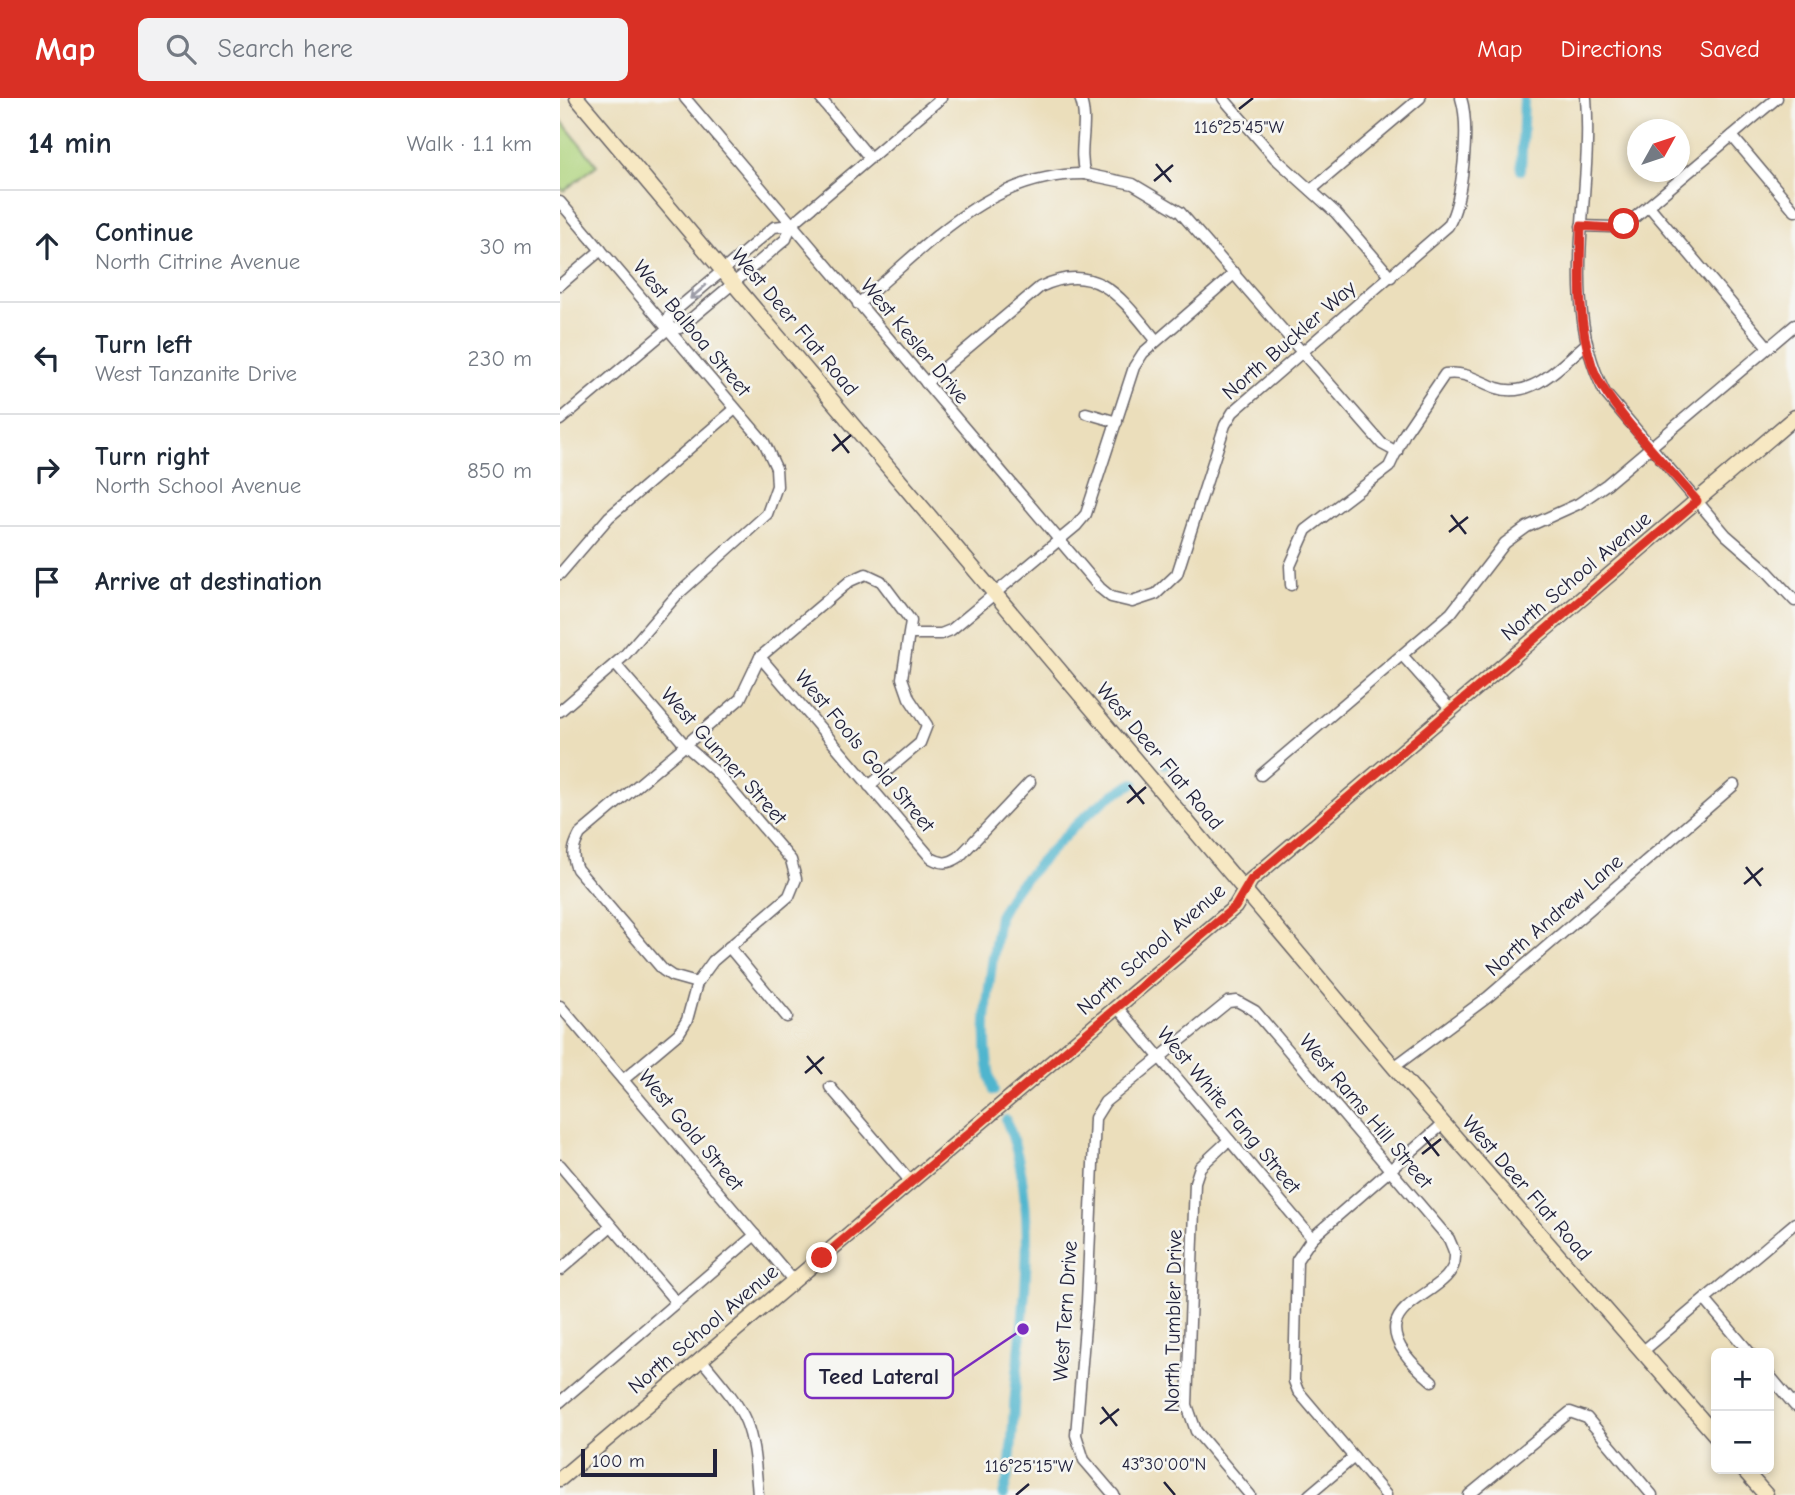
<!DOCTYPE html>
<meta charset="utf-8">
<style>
body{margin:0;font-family:"Comic Neue",sans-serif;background:#f2f2f3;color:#1f2937}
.controls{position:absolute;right:21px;bottom:21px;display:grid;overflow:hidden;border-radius:10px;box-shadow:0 4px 10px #0003}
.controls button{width:63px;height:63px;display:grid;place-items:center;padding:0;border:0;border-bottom:2px solid #e0e1e3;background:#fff;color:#1f2937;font:35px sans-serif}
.compass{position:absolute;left:1067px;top:21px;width:63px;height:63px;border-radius:50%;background:#fff;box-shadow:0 4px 10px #0003;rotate:50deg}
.scale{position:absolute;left:21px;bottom:18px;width:136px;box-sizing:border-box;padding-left:7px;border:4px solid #22223b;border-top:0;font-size:19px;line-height:24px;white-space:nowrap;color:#22223b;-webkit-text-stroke:5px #f6f6f2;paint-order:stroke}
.stop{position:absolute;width:21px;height:21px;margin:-16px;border:5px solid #d93025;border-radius:50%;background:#fff}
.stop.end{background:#d93025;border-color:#fff;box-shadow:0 2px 7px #0008}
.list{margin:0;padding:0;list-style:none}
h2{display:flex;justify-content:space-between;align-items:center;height:91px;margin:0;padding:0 28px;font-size:30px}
h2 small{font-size:23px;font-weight:400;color:#747a83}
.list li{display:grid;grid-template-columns:46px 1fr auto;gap:21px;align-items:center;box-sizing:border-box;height:112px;padding:0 28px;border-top:2px solid #e0e1e3}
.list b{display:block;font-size:26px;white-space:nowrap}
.list p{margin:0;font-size:23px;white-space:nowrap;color:#747a83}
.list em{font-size:23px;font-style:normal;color:#747a83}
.icon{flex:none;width:38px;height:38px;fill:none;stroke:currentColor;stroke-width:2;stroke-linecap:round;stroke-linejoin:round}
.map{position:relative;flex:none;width:1235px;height:1397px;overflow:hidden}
header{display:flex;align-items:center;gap:42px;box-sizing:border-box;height:98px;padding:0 35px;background:#d93025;color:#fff}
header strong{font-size:33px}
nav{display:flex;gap:38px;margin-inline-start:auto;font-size:24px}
.search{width:490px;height:63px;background:#f2f2f3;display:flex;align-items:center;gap:18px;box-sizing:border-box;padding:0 24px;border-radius:10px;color:#747a83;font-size:26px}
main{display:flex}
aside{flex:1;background:#fff}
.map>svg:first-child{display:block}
.green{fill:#add37c;stroke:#687a5c;stroke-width:2}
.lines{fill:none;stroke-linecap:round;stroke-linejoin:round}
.canal{stroke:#4fb5ce;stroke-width:10}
.street-casing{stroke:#686468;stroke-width:13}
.secondary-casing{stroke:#686468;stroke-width:17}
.street{stroke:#fff;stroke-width:10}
.secondary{stroke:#f7e8c3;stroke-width:14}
.oneway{stroke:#9c9ca7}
.route{stroke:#d93025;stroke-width:9}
.ticks{fill:none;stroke:#22223b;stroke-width:2.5}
.labels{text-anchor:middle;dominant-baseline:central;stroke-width:5;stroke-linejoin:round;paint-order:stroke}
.street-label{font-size:21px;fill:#22223b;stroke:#f6f6f2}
.ticks-label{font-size:18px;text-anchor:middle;fill:#22223b;stroke:#f6f6f2;stroke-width:5;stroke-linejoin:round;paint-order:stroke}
.leader{fill:none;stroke:#7b2cbf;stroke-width:2.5}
.callout-dot{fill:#7b2cbf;stroke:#f6f6f2;stroke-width:2.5}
.callout{fill:#f6f6f2;stroke:#7b2cbf;stroke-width:2.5}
.callout-label{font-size:23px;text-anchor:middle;font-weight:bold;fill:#22223b}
</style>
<header>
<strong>Map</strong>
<div class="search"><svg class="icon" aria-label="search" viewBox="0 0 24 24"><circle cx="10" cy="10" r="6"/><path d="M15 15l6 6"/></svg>Search here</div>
<nav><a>Map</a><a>Directions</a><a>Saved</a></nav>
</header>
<main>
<aside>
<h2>14 min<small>Walk · 1.1 km</small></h2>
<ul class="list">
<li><svg class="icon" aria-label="ahead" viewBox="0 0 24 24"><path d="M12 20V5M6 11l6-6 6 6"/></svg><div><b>Continue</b><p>North Citrine Avenue</p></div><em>30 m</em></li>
<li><svg class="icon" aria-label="left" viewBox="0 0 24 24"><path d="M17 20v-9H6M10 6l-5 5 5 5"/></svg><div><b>Turn left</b><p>West Tanzanite Drive</p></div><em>230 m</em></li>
<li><svg class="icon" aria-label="right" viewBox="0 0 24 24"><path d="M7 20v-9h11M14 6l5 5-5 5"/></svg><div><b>Turn right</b><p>North School Avenue</p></div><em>850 m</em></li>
<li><svg class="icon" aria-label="arrive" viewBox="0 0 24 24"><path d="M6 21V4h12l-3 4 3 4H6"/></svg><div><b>Arrive at destination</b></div></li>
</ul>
</aside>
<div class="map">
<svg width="1235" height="1397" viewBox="0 0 1235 1397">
<rect width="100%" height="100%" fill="#f6f6f2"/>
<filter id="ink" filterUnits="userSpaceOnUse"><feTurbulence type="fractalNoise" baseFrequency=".0143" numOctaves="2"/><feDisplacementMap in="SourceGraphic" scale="14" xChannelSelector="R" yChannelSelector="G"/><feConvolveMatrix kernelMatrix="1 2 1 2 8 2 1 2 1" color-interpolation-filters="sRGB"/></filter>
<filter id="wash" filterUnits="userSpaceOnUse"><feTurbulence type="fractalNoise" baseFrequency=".00686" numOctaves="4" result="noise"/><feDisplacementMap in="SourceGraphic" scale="28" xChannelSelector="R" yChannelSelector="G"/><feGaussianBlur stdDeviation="1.57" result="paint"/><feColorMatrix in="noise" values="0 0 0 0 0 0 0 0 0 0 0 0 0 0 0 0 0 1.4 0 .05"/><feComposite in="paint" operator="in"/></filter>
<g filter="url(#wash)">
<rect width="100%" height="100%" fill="#ebdebb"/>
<polygon class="green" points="0,21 37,67 4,93 0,90"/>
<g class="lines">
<g class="canal">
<polyline points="961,72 964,0"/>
<polyline points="605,666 610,662"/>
<path d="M434,993C416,939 432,873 439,818L453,793C491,755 524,709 574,685"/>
<path d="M443,1397C453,1366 452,1329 455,1296C463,1209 481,1105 446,1022"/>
</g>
</g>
</g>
<g filter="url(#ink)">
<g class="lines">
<g class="street-casing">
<g id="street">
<path d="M125,0L540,490L551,499L572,504L596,496L617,476L665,327L673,314L888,128C903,103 910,28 901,0"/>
<polyline points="260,0 310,60"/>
<path d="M520,0C530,24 517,51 525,76L573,86L620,114L822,346L837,354"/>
<polyline points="663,0 715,60 776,115 831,179"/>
<path d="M1026,0C1034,99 997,201 1045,295L1166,437L1205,471L1235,503"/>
<polyline points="1172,38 1235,113"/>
<polyline points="751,92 860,0"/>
<polyline points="0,104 204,344 216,370 217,388 207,416 116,498 64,558 0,613"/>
<polyline points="1089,108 1208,249"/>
<polyline points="231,127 214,129 109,218 108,231 120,230 226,141 231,127 381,0"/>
<polyline points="1021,128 1052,129 1074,120 1217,0"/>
<polyline points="0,187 41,152"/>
<path d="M298,206C368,148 428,75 525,76"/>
<path d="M366,285L480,189C537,161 563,202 596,242"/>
<polyline points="526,315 557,324"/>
<polyline points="0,322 108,231"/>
<polyline points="0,476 49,419 175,311"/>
<path d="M731,487L730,468L746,432L829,369L845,335L885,276C906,273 918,283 937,290C972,302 1002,266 1026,246"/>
<polyline points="350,536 381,536 391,532 516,428 526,416 574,269 583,255 675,175"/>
<polyline points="842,557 891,612"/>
<path d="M200,559L371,760C382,766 388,766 399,759L470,684"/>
<polyline points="55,566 126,648 156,674 231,762 236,781 229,798 153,863 137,885 127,922 119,935 63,982"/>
<polyline points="701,677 891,515 945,445 967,429 1018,406 1047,386 1235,227"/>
<polyline points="169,849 227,919"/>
<path d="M137,885L112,878L103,872L17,771C11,757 13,749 20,736L180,601L200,559L290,483L306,476L321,483L351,523L342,580L349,600L367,627L360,645L309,688"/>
<polyline points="0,908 233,1182"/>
<polyline points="557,909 752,1140"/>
<polyline points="834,969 928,899 1174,687"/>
<polyline points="270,989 351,1084"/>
<polyline points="669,1042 640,1069 635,1084 627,1307 636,1333 690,1397"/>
<polyline points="0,1067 116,1204"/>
<polyline points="0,1172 51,1128"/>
<polyline points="1145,1202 1190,1255"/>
<polyline points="1082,1254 1235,1125"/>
<path d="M140,1260C189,1319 192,1320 198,1397"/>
<polyline points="1209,1277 1235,1308"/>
<polyline points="0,1304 195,1137"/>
<path d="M554,1397L524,1362L516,1337L527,1204L535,1020L545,1004L668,904L677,903L695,913L889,1141C891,1146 894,1152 895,1157C898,1204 776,1203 872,1283"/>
<polyline points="749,1397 794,1359"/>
<polyline points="826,1397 738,1293 734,1283 737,1162 752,1140 883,1026"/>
<polyline points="909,1397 1010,1314 1027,1320 1092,1397"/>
</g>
</g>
<g class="secondary-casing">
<g id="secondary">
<polyline points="17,0 834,969 1156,1338"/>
<polyline points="1183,1371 1206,1397"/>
<polyline points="0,1381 675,809 691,782 1235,319"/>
</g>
</g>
<use href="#street" class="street"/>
<use href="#secondary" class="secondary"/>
</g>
<defs><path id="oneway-shaft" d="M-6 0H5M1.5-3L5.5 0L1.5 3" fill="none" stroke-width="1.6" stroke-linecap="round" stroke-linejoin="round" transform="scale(1.75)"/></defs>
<use class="oneway" href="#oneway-shaft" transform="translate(138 194) rotate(139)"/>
</g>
<g class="lines" filter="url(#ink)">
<path class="route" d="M262,1160L675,809L691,782L1137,403C1109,370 1044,305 1032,267C1017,222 1020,175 1021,128L1052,130L1064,126"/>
</g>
<path class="ticks" d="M679,11L693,0M596,66L611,84M594,83L613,67M274,336L289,355M272,353L291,337M891,417L906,436M889,434L908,419M569,687L584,706M567,705L586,689M1186,769L1201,788M1184,786L1203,770M247,958L262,976M245,975L264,959M864,1039L879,1058M862,1056L881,1041M542,1309L557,1328M540,1326L559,1311M604,1384L615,1397M456,1397L469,1386"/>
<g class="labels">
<g class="street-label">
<text transform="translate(235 224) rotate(50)">West Deer Flat Road</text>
<text transform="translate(132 230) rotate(50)">West Balboa Street</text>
<text transform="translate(729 242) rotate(-41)">North Buckler Way</text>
<text transform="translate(355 243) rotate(50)">West Kesler Drive</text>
<text transform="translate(1016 478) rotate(-40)">North School Avenue</text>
<text transform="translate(305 653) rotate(50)">West Fools Gold Street</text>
<text transform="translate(164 658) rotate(48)">West Gunner Street</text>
<text transform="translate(600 658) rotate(50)">West Deer Flat Road</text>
<text transform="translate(994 817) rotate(-41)">North Andrew Lane</text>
<text transform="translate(591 851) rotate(-41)">North School Avenue</text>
<text transform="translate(669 1012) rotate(50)">West White Fang Street</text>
<text transform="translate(806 1013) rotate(50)">West Rams Hill Street</text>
<text transform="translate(131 1032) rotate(50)">West Gold Street</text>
<text transform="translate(967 1090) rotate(49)">West Deer Flat Road</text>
<text transform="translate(505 1213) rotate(-86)">West Tern Drive</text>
<text transform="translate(613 1223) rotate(-89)">North Tumbler Drive</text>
<text transform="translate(143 1231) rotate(-40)">North School Avenue</text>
</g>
</g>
<g class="ticks-label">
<text x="679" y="35">116°25'45"W</text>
<text x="604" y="1372">43°30'00"N</text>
<text x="469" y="1374">116°25'15"W</text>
</g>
<path class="leader" d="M463 1231L393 1278"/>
<circle class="callout-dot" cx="463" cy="1231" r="7"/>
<rect class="callout" x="245" y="1256" width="148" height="44" rx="7"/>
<g class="callout-label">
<text x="319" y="1286">Teed Lateral</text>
</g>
</svg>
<div class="controls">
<button>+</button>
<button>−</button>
</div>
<svg class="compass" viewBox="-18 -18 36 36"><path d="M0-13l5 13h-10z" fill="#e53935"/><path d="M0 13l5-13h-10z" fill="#747a83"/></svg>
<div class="scale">100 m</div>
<div class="stop" style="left:1064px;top:126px"></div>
<div class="stop end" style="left:262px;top:1160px"></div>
</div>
</main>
